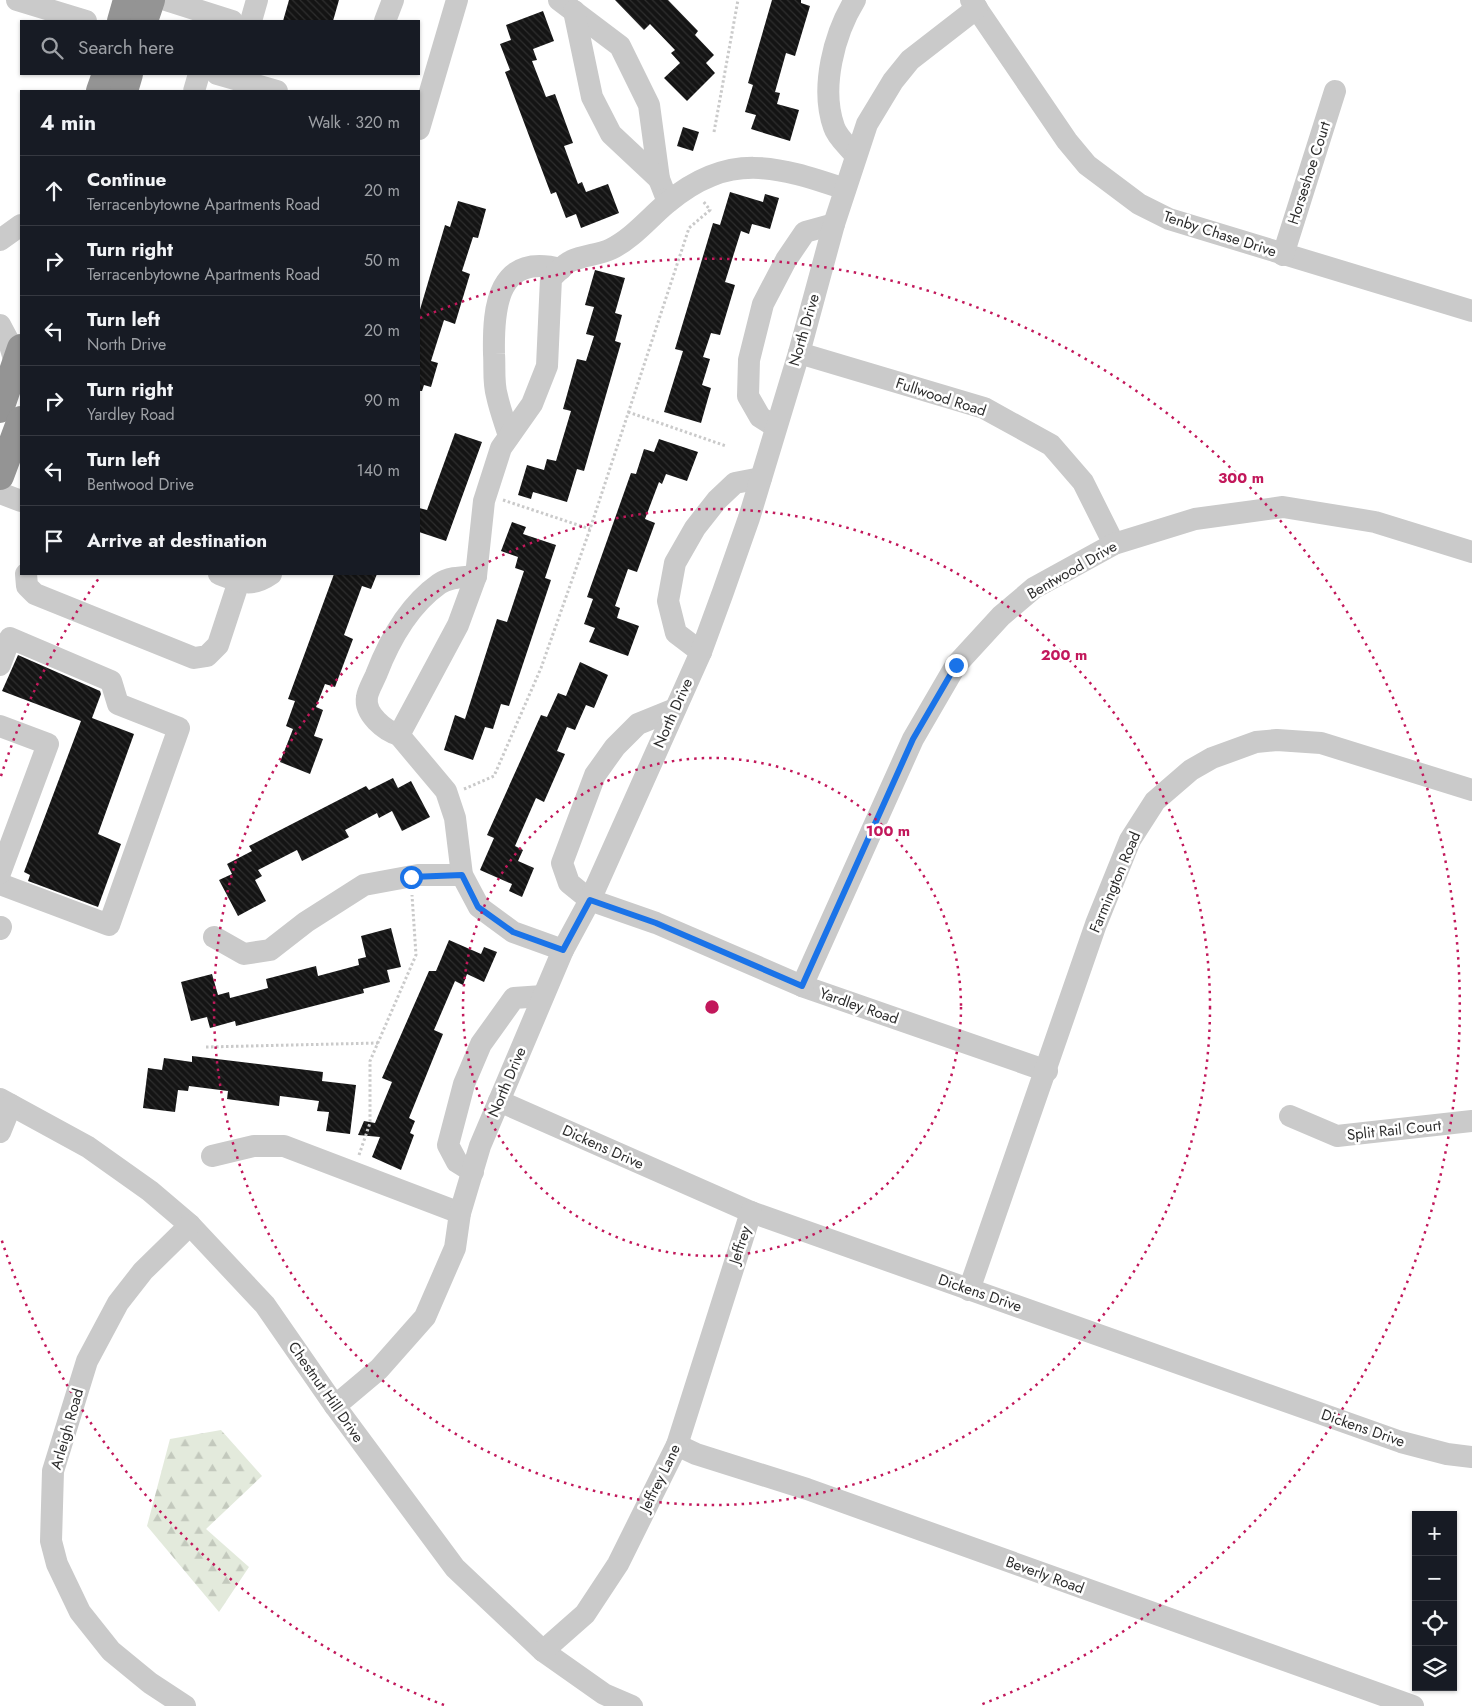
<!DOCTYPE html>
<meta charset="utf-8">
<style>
body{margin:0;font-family:Jost,sans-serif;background:#20242c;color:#f1f3f6}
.controls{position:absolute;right:15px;bottom:15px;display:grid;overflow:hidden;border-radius:0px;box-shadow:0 1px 4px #0004}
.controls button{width:45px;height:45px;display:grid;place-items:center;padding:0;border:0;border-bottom:1px solid #363941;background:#171b24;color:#f1f3f6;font:25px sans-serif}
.stop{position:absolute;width:15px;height:15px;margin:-11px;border:4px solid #1a73e8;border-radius:50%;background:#fff}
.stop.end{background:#1a73e8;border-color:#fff;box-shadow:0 1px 5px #0008}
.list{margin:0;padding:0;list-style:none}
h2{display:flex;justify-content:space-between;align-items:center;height:65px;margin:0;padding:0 20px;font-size:21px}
h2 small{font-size:16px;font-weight:400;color:#9ea1a6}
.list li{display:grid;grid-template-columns:32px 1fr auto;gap:15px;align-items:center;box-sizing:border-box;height:70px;padding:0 20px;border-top:1px solid #363941}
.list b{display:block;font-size:19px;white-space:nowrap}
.list p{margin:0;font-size:16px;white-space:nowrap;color:#9ea1a6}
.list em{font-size:16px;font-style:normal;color:#9ea1a6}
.icon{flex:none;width:28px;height:28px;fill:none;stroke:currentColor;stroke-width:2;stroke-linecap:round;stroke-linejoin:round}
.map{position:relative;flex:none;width:1472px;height:1706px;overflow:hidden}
.search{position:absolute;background:#171b24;box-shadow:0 1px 4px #0004;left:20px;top:20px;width:400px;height:55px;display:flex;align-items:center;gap:12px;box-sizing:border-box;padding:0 18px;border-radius:0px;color:#9ea1a6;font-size:19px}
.panel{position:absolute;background:#171b24;box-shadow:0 1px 4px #0004;left:20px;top:90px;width:400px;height:485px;border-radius:0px}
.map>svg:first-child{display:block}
.forest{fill:url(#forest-firs)}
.building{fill:url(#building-back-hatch)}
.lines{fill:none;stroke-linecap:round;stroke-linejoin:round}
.path{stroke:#cacaca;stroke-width:3;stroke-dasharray:2.5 2.5;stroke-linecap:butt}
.minor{stroke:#cacaca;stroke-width:22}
.highway{stroke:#949494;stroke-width:28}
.route{stroke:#1a73e8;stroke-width:6}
.ring{fill:none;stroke:#c2185b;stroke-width:2.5;stroke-dasharray:2.5 5}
.labels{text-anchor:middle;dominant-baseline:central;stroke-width:5;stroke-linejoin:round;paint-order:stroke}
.street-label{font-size:15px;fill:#2d2d2d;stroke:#fff}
.centre{fill:#c2185b;stroke:#fff;stroke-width:2.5}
.ring-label{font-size:15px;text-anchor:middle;font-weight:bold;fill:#c2185b;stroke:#fff;stroke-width:5;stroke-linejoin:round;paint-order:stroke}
</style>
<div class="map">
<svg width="1472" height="1706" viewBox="0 0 1472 1706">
<defs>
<pattern id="forest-firs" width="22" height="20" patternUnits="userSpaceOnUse" patternTransform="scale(1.25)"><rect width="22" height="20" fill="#e3eadc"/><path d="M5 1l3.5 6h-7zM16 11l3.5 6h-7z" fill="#c3c9bd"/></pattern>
<pattern id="building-back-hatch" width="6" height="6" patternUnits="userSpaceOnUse" patternTransform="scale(1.25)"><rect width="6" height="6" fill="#141414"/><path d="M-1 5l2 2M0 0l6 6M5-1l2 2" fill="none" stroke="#2e2e2e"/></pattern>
</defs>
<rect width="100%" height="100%" fill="#fff"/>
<polygon class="forest" points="221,1430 262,1476 206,1529 249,1567 219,1612 147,1526 170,1439"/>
<g class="building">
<polygon points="289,0 339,0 333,21 283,21"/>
<polygon points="615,0 668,0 698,31 695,35 714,55 706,63 715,73 687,101 664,78 680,63 671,53 675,50 650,24 644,30"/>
<polygon points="772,0 801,0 801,3 810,6 795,56 786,53 775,92 780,93 777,104 799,110 790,141 751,129 756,115 745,112 753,85 748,83"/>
<polygon points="543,11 554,41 533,49 537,60 532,61 546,97 555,94 573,143 564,146 578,184 582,182 586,192 608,184 619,213 581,228 576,214 566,218 556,192 551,194 505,72 510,70 500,44 511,40 506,25"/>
<polygon points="683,127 699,132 693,151 677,146"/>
<polygon points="730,192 763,202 765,194 779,198 770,229 752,224 749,234 741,231 725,282 735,285 720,335 711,333 703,357 710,359 702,385 711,388 701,423 664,412 683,351 675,349 713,223 720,225"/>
<polygon points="458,201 486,209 478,238 473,237 462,271 470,274 455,324 444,320 431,361 438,363 431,387 424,385 422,391 419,391 419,313 445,225 450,227"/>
<polygon points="595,270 625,278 615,313 622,315 615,341 621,343 584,471 577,469 567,502 533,492 531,499 518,495 527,465 544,470 547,459 556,461 571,411 563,409 577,359 586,361 594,336 586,334 594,307 585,305"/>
<polygon points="455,433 482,442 446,541 419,532 419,508 427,510"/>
<polygon points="659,439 698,452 687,481 666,474 662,484 659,482 645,519 655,523 637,572 628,569 615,606 620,608 617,618 639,626 628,656 589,642 595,628 584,624 593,599 587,597 631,473 636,474 644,449 654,452"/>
<polygon points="512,522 526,527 523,534 556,545 545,578 551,580 509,706 501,704 493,729 485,727 473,760 444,750 455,715 465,719 497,619 507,622 524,571 515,568 518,557 501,551"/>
<polygon points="334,574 377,574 371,589 362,586 344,635 353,639 335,687 325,684 316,707 323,710 314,736 323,739 310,774 280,762 293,729 286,726 295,701 288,699"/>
<polygon points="18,655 100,691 101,694 92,718 134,734 98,834 121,844 98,907 28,881 30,875 24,872 81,721 2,691"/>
<polygon points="580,662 608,675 594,708 586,705 575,730 567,727 557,751 565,754 544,802 536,798 515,846 523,850 518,861 534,868 522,897 509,891 512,884 480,870 494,838 487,835 541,715 547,717 558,693 566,696"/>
<polygon points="393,778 398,788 411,781 430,817 402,831 392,811 379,818 377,813 345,830 349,837 302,861 297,850 258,870 262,876 255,880 266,901 238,916 219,880 232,874 227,864 252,851 249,846 366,786 369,790"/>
<polygon points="391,928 401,967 387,970 390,982 363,989 364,993 236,1026 235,1021 210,1028 207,1017 191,1021 181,982 212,974 218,995 229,992 230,998 268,988 266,979 316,966 318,976 359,965 358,959 366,957 361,936"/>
<polygon points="449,940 481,954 484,947 497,952 484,982 467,974 463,985 455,981 434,1030 443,1034 409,1118 415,1121 410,1133 414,1135 401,1170 372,1157 380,1137 358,1135 364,1121 375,1123 392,1082 382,1078 429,971 436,971"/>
<polygon points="192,1056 323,1072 322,1081 356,1085 350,1134 326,1131 329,1112 317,1111 319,1101 280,1096 279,1106 227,1099 228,1091 189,1086 188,1091 178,1090 175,1112 143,1108 148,1068 162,1070 164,1058 192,1062"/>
</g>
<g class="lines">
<g class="path">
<polyline points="714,132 738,0"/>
<polyline points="628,412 726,446"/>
<polyline points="503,500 590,529"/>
<polyline points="464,789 494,776 541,668 590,529 689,228 710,210 703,201"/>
<polyline points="206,1047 378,1043"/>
<polyline points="359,1155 370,1123 370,1061 416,955 412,895"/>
</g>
<g class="minor">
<polyline points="17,0 86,21"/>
<polyline points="166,0 232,21"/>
<polyline points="559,0 620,46 649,105 659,179 668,202"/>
<path d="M855,0C834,34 820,88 834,127C837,137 849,147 855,155"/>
<polyline points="971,0 1067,141 1087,165 1139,204 1169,219 1472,311"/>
<polyline points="574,11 592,97 611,134 659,179"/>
<polyline points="251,21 257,0"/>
<polyline points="385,21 393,0"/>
<polyline points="217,74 277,91"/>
<polyline points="194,91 199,74"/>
<polyline points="419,129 457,0"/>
<polyline points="0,240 21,225"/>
<polyline points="1283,255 1335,91"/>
<polyline points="0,325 9,342 16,366"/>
<polyline points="799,353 984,408 1051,445 1083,482 1114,544"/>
<polyline points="776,427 760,417 748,396 749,360 763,304 786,260 805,232 834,224"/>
<path d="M509,436C505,423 500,410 497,396C493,383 495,367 494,354C493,305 498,253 561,269"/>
<polyline points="0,493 21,501"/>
<polyline points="26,574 27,586 35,594 194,658 207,656 218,645 239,581"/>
<path d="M219,574C240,582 251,588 271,574"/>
<polyline points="701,652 676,633 668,601 675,563 695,528 717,500 735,483 761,478"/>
<polyline points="0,665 10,638 111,681 118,704 179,728 109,925 0,884"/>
<polyline points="675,709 638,724 615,747 595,775 562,863 569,883 590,900 656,923 802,986 1047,1071"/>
<polyline points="0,726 48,744 0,873"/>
<path d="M399,735C385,731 364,714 367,697C368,690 373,682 376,675C389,641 408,606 439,584C449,577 463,577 476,576"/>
<polyline points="0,929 1,927"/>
<polyline points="214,937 244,954 270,950 306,922 364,885 418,875 462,875"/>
<path d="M563,950L513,932L479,907L462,875L455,818L446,791L399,735L458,625L476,576L484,501L501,448L532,404L547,366L551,278C557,273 564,264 571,261C584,255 599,255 611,249C633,238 649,218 667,203C729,151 776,166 845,189"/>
<polyline points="802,986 913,739 956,665 1001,616 1034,588 1114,544 1195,519 1283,507 1375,522 1472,552"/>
<polyline points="0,1099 88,1147 150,1191 190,1225 265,1305 335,1406 455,1568 543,1651 604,1694 632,1706"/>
<polyline points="499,1101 751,1212 1401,1442 1447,1454 1472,1457"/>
<polyline points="1290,1116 1337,1136 1472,1121"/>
<polyline points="0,1132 11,1105"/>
<polyline points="212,1156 254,1146 284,1146 460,1213"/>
<polyline points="473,1172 457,1162 448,1145 464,1084 481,1044 514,998 543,996"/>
<polyline points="969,1290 1096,924 1130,840 1155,801 1191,770 1212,758 1256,742 1277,740 1321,743 1472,790"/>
<polyline points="335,1406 379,1369 425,1317 455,1248 460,1213 480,1146 563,950 590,900 701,652 723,592 749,518 799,353 834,224 867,124 893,81 910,60 977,8"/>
<polyline points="677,1445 696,1454 807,1489 1413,1706"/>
<polyline points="543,1651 585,1614 618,1564 677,1445 751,1212"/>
<polyline points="185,1706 150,1683 111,1651 80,1612 57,1564 51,1541 53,1471 87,1361 118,1303 143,1271 190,1225"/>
</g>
<g class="highway">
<polyline points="121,21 127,0"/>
<polyline points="144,21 151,0"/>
<polyline points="100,91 106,74"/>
<polyline points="124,91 129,74"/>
<polyline points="0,409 21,348"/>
<polyline points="0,476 21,420"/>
</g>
</g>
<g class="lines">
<polyline class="route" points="411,877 462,875 478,907 513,932 563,950 590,900 656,923 802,986 913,739 956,665"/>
</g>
<g class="ring">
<circle cx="712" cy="1007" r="249"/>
<circle cx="712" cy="1007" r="498"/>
<path d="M444 1705A748 748 0 0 1 1 1238M1 776A748 748 0 0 1 99 578M420 318A748 748 0 1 1 980 1705"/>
</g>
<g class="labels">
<g class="street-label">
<text transform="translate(1309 173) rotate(-72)">Horseshoe Court</text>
<text transform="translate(1220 234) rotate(18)">Tenby Chase Drive</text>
<text transform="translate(804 330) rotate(-74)">North Drive</text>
<text transform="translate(941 397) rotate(18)">Fullwood Road</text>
<text transform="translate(1072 570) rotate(-30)">Bentwood Drive</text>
<text transform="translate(673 713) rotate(-66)">North Drive</text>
<text transform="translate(1115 882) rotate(-67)">Farmington Road</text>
<text transform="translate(859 1006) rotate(19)">Yardley Road</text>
<text transform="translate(507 1082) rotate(-67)">North Drive</text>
<text transform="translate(1394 1130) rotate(-6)">Split Rail Court</text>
<text transform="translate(603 1147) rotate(24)">Dickens Drive</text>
<text transform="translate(740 1245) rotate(-72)">Jeffrey</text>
<text transform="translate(980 1293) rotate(19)">Dickens Drive</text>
<text transform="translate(326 1392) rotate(55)">Chestnut Hill Drive</text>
<text transform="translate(1363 1428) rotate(19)">Dickens Drive</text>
<text transform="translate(67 1429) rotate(-74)">Arleigh Road</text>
<text transform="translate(660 1478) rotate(-64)">Jeffrey Lane</text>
<text transform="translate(1045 1575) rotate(20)">Beverly Road</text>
</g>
</g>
<circle cx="712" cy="1007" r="8" class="centre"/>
<g class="ring-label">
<text x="1241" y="483">300 m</text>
<text x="1064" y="660">200 m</text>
<text x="888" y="836">100 m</text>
</g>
</svg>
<div class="controls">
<button>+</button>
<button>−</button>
<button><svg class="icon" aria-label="locate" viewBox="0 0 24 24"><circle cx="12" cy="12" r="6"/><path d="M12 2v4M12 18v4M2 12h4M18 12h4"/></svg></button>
<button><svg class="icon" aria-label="layers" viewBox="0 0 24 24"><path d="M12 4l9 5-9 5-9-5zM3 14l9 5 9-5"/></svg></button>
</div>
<div class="stop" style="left:411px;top:877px"></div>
<div class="stop end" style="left:956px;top:665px"></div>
<div class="search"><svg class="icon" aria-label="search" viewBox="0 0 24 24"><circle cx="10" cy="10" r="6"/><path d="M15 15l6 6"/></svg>Search here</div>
<section class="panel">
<h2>4 min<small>Walk · 320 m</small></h2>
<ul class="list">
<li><svg class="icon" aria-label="ahead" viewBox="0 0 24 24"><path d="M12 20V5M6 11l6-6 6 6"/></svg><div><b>Continue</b><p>Terracenbytowne Apartments Road</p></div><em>20 m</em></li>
<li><svg class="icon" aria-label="right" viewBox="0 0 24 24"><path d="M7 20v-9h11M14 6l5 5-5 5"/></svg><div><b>Turn right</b><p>Terracenbytowne Apartments Road</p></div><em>50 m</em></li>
<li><svg class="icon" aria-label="left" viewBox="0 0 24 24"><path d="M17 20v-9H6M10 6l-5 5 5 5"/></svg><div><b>Turn left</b><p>North Drive</p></div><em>20 m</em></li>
<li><svg class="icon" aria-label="right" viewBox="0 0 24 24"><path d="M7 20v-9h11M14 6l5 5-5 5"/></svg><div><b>Turn right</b><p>Yardley Road</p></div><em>90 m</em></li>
<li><svg class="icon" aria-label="left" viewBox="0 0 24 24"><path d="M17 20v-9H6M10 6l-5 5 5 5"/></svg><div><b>Turn left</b><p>Bentwood Drive</p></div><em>140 m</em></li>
<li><svg class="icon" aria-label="arrive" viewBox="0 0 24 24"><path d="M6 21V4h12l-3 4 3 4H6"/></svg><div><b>Arrive at destination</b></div></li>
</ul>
</section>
</div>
